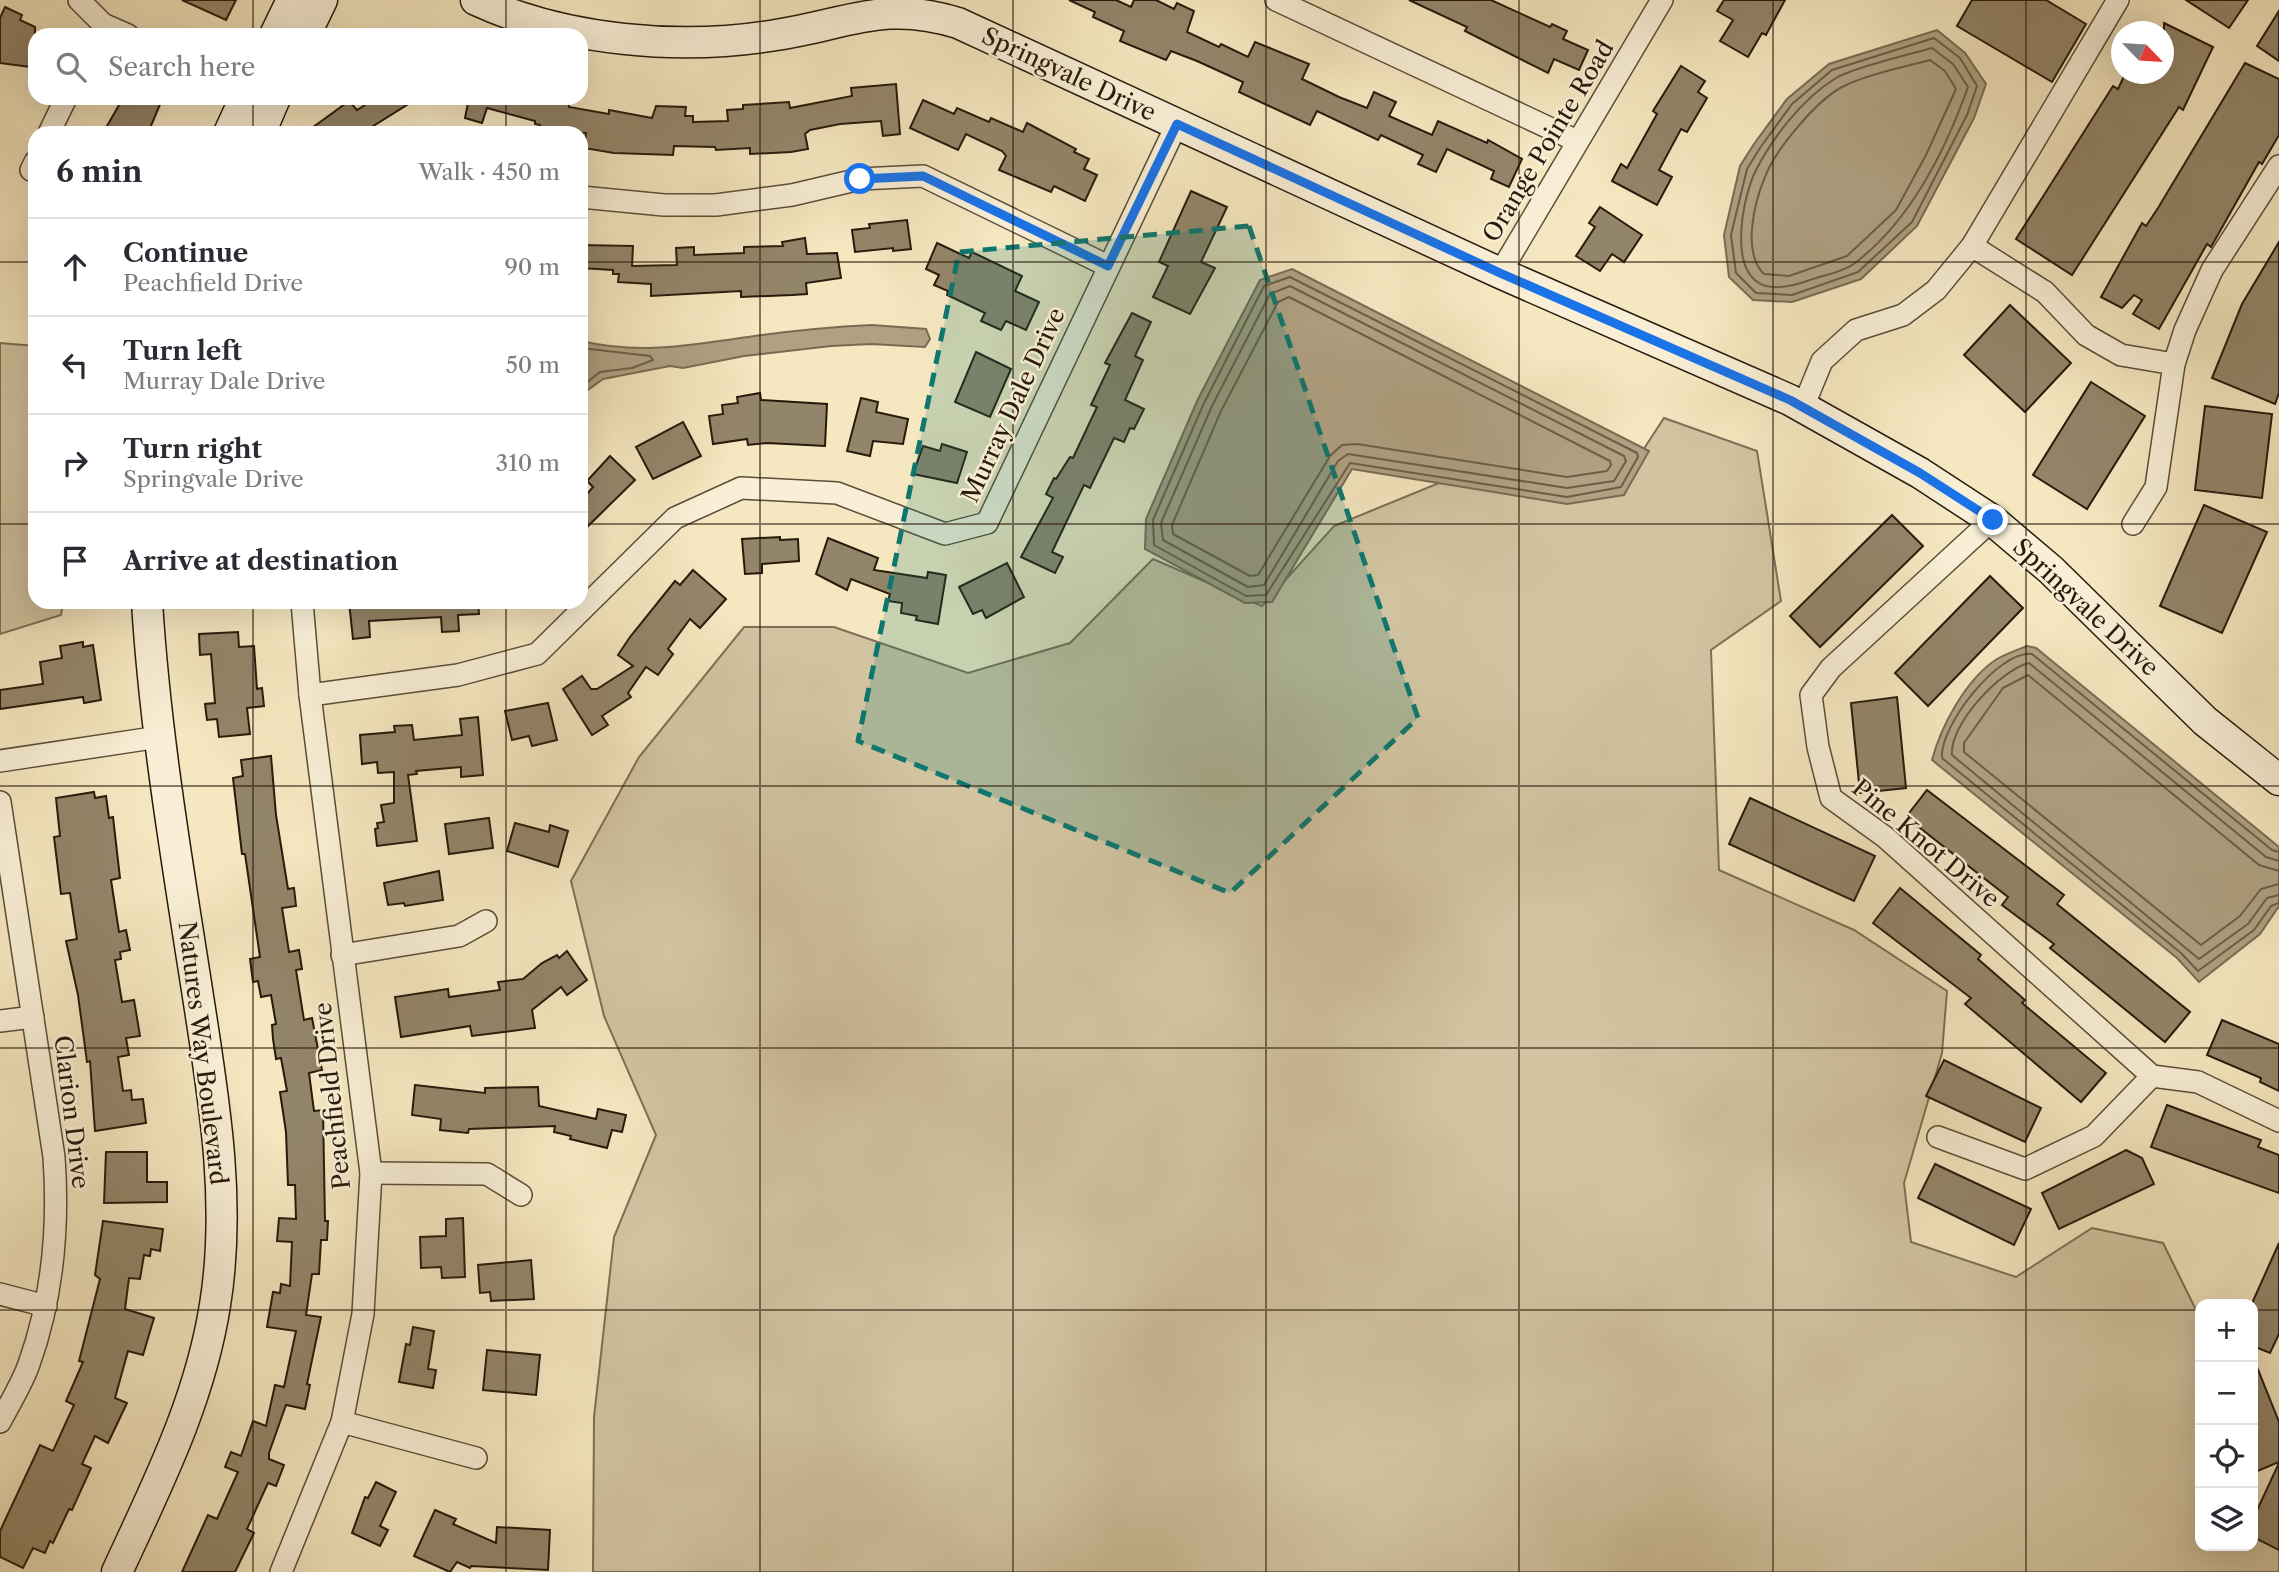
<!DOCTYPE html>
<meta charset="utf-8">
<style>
body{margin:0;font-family:"Libre Caslon Text",serif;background:#f2f2f3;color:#2b2b33}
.controls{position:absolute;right:21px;bottom:21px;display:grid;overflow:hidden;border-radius:14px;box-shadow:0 7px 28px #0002}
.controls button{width:63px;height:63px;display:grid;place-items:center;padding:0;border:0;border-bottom:2px solid #e1e1e2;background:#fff;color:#2b2b33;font:35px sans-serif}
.compass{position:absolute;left:2111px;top:21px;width:63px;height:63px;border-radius:50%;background:#fff;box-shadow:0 7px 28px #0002;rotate:115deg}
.stop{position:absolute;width:21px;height:21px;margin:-16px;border:5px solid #1a73e8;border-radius:50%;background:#fff}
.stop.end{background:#1a73e8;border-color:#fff;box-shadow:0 2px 7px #0008}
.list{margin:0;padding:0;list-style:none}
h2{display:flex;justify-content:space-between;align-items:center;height:91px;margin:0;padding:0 28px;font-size:30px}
h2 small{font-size:23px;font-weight:400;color:#7c7c81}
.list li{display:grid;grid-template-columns:46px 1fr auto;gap:21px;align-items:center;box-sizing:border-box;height:98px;padding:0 28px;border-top:2px solid #e1e1e2}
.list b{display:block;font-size:26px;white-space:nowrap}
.list p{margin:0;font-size:23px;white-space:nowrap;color:#7c7c81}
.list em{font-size:23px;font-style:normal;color:#7c7c81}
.icon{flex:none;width:38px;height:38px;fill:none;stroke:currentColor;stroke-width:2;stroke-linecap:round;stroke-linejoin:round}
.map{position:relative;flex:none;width:2279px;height:1572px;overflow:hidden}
.search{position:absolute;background:#fff;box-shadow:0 7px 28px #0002;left:28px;top:28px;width:560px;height:77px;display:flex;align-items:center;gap:18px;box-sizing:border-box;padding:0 24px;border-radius:21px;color:#7c7c81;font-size:26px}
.panel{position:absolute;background:#fff;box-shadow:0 7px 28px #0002;left:28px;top:126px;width:560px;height:483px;border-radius:21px}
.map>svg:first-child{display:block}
.green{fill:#d2c4a1;stroke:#7d6f56;stroke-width:2}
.water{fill:#afa182;stroke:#796b52;stroke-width:2}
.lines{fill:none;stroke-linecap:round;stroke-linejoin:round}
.shore{stroke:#6c5e46;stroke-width:2}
.building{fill:#938569;stroke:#281a0b;stroke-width:2}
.street-casing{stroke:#5b4d38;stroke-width:24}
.secondary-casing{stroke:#281a0b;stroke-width:33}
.street{stroke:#f8efd6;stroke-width:21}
.secondary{stroke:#f8efd6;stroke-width:30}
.route{stroke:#1a73e8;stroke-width:9}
.marked{fill:#0f766e;fill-opacity:0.2;stroke:#0f766e;stroke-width:5;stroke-dasharray:14 9;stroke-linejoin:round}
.grid{fill:none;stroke:#281a0b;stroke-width:2;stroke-opacity:0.55}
.labels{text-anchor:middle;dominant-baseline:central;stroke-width:5;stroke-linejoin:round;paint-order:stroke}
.street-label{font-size:24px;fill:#281a0b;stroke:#f8efd6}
</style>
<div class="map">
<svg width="2279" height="1572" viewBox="0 0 2279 1572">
<rect width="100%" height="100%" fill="#f5e7c0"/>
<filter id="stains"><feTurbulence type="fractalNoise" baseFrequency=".00286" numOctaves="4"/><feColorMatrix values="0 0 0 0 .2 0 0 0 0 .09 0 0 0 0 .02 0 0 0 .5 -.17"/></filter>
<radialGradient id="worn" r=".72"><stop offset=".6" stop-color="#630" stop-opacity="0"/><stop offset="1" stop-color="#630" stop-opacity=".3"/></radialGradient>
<g class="green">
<polygon points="0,343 35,346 35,602 63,602 61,615 0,634"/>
<polygon points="1664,418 1757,451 1781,601 1711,650 1719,870 1854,930 1947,991 1942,1053 1904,1183 1911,1242 2016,1277 2092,1228 2163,1243 2200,1318 2200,1546 2253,1546 2253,1505 2279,1541 2279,1572 593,1572 594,1417 614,1237 656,1135 604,1016 571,881 639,757 744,627 834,627 968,673 1070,643 1153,559 1262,606 1334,526 1439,483 1615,493"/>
</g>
<g class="water">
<polygon points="1937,30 1965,53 1986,84 1974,118 1917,226 1861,279 1792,302 1753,300 1729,277 1724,235 1740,166 1754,144 1787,99 1829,64"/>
<polygon points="1292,269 1649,451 1624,495 1567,504 1352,469 1272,602 1245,603 1145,549 1146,519 1198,399 1260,280"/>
<path d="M872,325L926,329L930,339L925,347L871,344L831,346L744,356L683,368L670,366L603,379L581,395V341C641,355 688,345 748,337C789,331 830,327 872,325Z"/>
<path d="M2027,646L2036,648L2279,847V906L2260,934L2199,982L2177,958L1932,760C1941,726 1966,679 1997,659C2006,654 2017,650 2027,646Z"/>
</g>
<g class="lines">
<g class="shore">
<polygon points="1934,38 1960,58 1977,86 1967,115 1912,222 1858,272 1792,295 1756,293 1736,273 1731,235 1747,169 1760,148 1792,104 1832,70"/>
<path d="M1932,48L1953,64L1968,87C1945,152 1910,221 1855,263C1844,272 1824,275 1810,280C1796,285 1773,292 1759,283C1729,265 1743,196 1756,170C1773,137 1803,98 1836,78C1855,67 1908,55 1932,48Z"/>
<path d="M1930,60L1945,71L1956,89L1926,155L1896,210L1847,256L1789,276L1764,274C1742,253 1754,203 1765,177C1775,150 1816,101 1842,87C1865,75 1904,67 1930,60Z"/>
<polygon points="1290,277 1637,453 1638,457 1621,487 1567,497 1350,463 1266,595 1246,596 1154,545 1153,520 1204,403 1264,286"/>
<polygon points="1290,286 1624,456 1626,461 1614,481 1567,488 1348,454 1338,461 1264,585 1248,587 1163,540 1161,523 1212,406 1270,294"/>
<polygon points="1289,297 1610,461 1611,465 1607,471 1567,477 1357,444 1342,445 1330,456 1258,575 1250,576 1173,534 1172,525 1221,411 1278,302"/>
<polyline points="581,348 650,356 653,360 632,368 600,372 581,387"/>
<path d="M2279,852L2272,850L2032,654C1998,650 1939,727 1942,758L2181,953L2198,971L2254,930L2271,906L2279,903"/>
<path d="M2279,861L2266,857L2029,663C2000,670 1949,725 1952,755L2199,959L2248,924L2267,898L2279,895"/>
<polyline points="2279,871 2259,865 2028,675 2003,688 1964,743 1964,752 2201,945 2240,916 2261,889 2279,884"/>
</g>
</g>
<g class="building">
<polygon points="182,0 236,0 226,20"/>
<polygon points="1069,0 1116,0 1131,7 1134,0 1156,0 1174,9 1177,3 1194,11 1187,32 1219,47 1221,44 1248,57 1255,42 1309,64 1302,79 1339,97 1367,108 1374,92 1396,102 1389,116 1432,135 1438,121 1487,143 1488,140 1522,159 1509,187 1491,179 1494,171 1447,149 1436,172 1418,164 1423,155 1381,135 1378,140 1317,111 1310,125 1239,92 1243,82 1197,61 1171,51 1166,60 1120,41 1124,31 1093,17 1095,12"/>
<polygon points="1409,0 1491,0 1550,27 1552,24 1567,31 1563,39 1588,50 1579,70 1554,59 1548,73 1465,31 1467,27"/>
<polygon points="1724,0 1785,0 1766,35 1762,33 1748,57 1720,41 1733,20 1717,11"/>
<polygon points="1972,0 2046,0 2086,24 2052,82 1957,26"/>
<polygon points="2186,0 2248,0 2229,28"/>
<polygon points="5,7 22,15 20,20 35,27 35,57 30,67 0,63 0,18"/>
<polygon points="2279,11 2279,61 2257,46"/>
<polygon points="2164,23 2213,47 2183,110 2179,107 2072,275 2016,239 2113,86 2118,89 2125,74 2164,74"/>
<polygon points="2245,63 2279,79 2279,135 2262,164 2259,162 2211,247 2207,244 2159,329 2133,314 2142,300 2134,295 2122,308 2101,297 2142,223 2146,226 2158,208"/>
<polygon points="1681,66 1705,81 1698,92 1707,98 1687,132 1681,129 1659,170 1672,177 1657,205 1612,181 1621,164 1627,168 1657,114 1653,111"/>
<polygon points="896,84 900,134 883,136 881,121 840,124 810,130 805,134 808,149 791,152 750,154 750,148 716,150 715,147 674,146 673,155 614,153 584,148 586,133 538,133 540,125 535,124 535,121 487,108 482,123 465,118 469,98 568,98 569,107 609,114 609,110 652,118 656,106 686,107 685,116 693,116 693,122 728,121 727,110 743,109 743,105 789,102 790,108 852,96 851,88"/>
<polygon points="123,98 151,98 161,102 148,133 103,133"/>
<polygon points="376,98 418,98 362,133 305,133 349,101 357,110"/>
<polygon points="923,100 954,114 957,108 989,122 991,118 1023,132 1027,123 1076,149 1074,152 1089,159 1084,169 1097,175 1085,201 1054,186 1051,192 999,170 1006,156 1002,151 966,134 958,150 910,128"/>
<polygon points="1191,191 1227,207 1201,262 1215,268 1190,314 1153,297 1168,266 1159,262"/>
<polygon points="1600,207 1642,235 1624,262 1612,254 1600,271 1576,256 1595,227 1589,223"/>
<polygon points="907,220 911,249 893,251 893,248 855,252 852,230 870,228 869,224"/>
<polygon points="805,238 807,254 837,253 841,278 806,283 807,294 792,295 741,297 741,291 651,296 651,284 618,282 619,274 613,274 613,270 581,268 581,245 633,246 632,266 677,265 676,248 694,247 694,255 744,253 744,247 783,246 782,242"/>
<polygon points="2279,242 2279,393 2275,404 2212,378 2242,304"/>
<polygon points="937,243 969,258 972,252 1022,276 1015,291 1039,302 1026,330 1006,321 1001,330 981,321 985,313 947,295 948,291 934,285 939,275 926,269"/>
<polygon points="2010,305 2071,363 2025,412 1964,355"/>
<polygon points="1132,313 1151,322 1135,356 1143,360 1125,400 1144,409 1134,429 1130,428 1124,442 1114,438 1090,488 1084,485 1052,552 1063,557 1055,573 1021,557 1053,498 1046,494 1054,478 1056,479 1070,457 1073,458 1097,407 1091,405 1110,365 1105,363"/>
<polygon points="976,352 1011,369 990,417 955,402"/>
<polygon points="2091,382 2145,416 2087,509 2033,475"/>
<polygon points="760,393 761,400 827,404 825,446 767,443 748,445 747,439 713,444 709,416 723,414 722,405 738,403 737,397"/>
<polygon points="861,398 878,402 876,412 908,419 903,444 873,441 870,456 847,451"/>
<polygon points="2205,406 2272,414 2262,498 2195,490"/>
<polygon points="683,422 701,456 653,479 636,447"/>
<polygon points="942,444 967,452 957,483 913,474 923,446 940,451"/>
<polygon points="610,456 635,480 581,533 581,501 593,487 587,481"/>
<polygon points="2204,505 2267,532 2222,633 2160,606"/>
<polygon points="1892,515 1923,546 1820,647 1790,616"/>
<polygon points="780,537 780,540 798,539 799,561 762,564 762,573 745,574 742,539"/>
<polygon points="828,538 878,558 874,570 927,578 928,572 946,575 938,624 916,620 917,616 901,613 902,603 888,601 890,594 851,579 847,590 816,574"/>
<polygon points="1007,563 1024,597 986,618 982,610 973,614 959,587"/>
<polygon points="693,570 726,599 700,628 690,619 668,649 673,654 658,675 646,667 628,693 631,697 602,716 608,725 592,735 563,689 582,676 591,689 597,689 633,666 618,655 630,637 675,581 680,585"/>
<polygon points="1990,576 2023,608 1928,706 1895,673"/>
<polygon points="349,602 478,602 479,614 458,615 459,631 442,632 441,617 369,621 370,637 353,639"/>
<polygon points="238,632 239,647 254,646 257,689 262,688 264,706 247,708 250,734 219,737 217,719 207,720 205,704 215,703 212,666 211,654 200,655 199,634"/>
<polygon points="83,642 83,647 93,645 101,700 84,703 83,697 0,709 0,690 43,684 40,662 62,658 60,646"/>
<polygon points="1897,697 1906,788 1860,793 1851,703"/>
<polygon points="548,703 557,740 532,746 529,736 512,740 505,711"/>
<polygon points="478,717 483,775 461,777 461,767 416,771 417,774 408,775 417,841 377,846 375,829 378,828 377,823 384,822 381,805 394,803 394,772 378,773 377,762 362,764 360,735 395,732 394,726 412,725 414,740 462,735 460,719"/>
<polygon points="271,756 276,815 288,889 294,888 296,906 282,908 289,952 299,950 302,969 296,970 304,1020 312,1018 322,1070 309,1073 314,1111 323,1110 325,1221 328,1221 327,1240 321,1240 319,1274 312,1274 306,1315 321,1317 307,1384 310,1385 305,1409 286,1405 269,1453 269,1459 284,1465 276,1486 268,1483 247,1529 254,1533 235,1572 182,1572 208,1515 217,1519 238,1472 225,1467 231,1452 241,1456 253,1421 266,1426 275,1385 284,1387 296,1331 267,1327 273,1292 280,1293 281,1284 290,1286 292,1242 277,1241 279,1218 296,1219 295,1185 288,1185 286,1132 280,1092 287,1091 281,1058 276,1059 273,1039 272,1025 276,1024 271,995 261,997 258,981 253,982 250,959 260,957 245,854 242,854 233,778 243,776 241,760"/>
<polygon points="1927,790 2064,895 2057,904 2190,1012 2165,1042 2050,948 2054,944 2002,905 2008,897 1906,817"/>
<polygon points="94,792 95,798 106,796 109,818 113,817 120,878 111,880 119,932 126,930 130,950 120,952 121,959 115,960 122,1002 134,1000 140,1036 126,1038 129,1055 118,1057 123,1091 131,1090 132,1100 143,1099 146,1123 95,1131 90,1061 87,1062 78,995 66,941 77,939 70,893 61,894 54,837 60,836 56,798"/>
<polygon points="1750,798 1875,856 1854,901 1729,844"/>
<polygon points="489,818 493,848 449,854 445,824"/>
<polygon points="515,823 549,832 550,825 568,831 558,867 507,851"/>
<polygon points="439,871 443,900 405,906 404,903 388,905 384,883"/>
<polygon points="1900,888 1981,955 1978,959 2025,1000 2022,1003 2106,1073 2081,1102 1965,1004 1971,998 1873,923"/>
<polygon points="567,951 587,980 567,995 561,987 532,1010 535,1028 472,1036 470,1026 401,1037 395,997 448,989 449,997 500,990 498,982 523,979 542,963 557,955 559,958"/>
<polygon points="2222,1020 2279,1044 2279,1091 2260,1082 2261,1078 2207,1055"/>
<polygon points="1944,1060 2041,1108 2025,1142 1926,1096"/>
<polygon points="415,1085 485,1093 485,1088 538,1087 539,1106 596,1119 598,1109 626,1115 622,1132 612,1130 607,1148 570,1139 571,1136 554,1132 555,1126 469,1129 468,1133 440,1130 441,1119 412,1115"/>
<polygon points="2167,1105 2261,1140 2258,1147 2279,1155 2279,1193 2151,1147"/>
<polygon points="2126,1150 2142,1158 2154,1184 2059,1229 2042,1193"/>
<polygon points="106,1152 147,1152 147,1182 167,1182 167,1202 104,1203"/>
<polygon points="1935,1164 2031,1209 2014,1245 1918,1198"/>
<polygon points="463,1218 465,1277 442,1278 441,1267 421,1268 420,1237 446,1236 446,1219"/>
<polygon points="103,1221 163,1229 160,1251 151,1249 150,1256 144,1255 140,1279 129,1278 125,1309 154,1318 143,1355 128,1351 115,1398 127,1403 108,1443 95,1436 82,1464 91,1468 72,1510 69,1509 53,1543 50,1541 45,1553 33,1548 23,1568 0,1557 0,1531 40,1445 53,1451 74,1405 66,1401 83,1362 79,1361 100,1279 95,1275"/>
<polygon points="2279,1243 2279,1334 2270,1353 2253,1346 2253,1301"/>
<polygon points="531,1260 534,1299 491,1301 490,1292 480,1293 478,1265"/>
<polygon points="413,1327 434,1331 428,1369 436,1370 433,1388 399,1382 406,1344 410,1345"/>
<polygon points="487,1350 540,1355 536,1395 483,1390"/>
<polygon points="2253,1357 2279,1422 2279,1462 2253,1473"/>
<polygon points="2279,1463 2279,1550 2253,1537 2253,1519"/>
<polygon points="376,1482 396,1492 380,1526 388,1530 380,1546 352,1533 365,1497 368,1498"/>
<polygon points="435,1510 456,1519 453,1524 496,1543 497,1527 550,1530 548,1570 471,1566 470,1568 457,1562 450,1572 414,1556"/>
</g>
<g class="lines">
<g class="street-casing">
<g id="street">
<polyline points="79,0 103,24 128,35"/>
<polyline points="1276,0 1577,141"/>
<polyline points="49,133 66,98"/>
<polyline points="31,170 35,162"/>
<polyline points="581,197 664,205 716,205 792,195 860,179 923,176 1108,266"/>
<polyline points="1972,246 2045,292 2086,335 2121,355 2174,364"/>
<polyline points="1500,273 1662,0"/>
<polyline points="1803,407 1822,361 1856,330 1903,315 1936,290 1972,246 2118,0"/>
<polyline points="1992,520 1831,668 1811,695 1818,747 1831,798 1885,837 2152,1076 2198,1082 2279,1121"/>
<polyline points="2133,524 2156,487 2174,364 2185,330 2212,270 2279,166"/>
<polyline points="310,695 458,675 537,654 675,518 741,488 837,493 945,534 987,523 1177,124"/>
<polyline points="0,761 159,737"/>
<path d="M0,802L54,1157C59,1228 53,1297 29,1364C22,1384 10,1403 0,1422"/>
<polyline points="342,955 459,936 486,921"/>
<polyline points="0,1021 33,1017"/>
<polyline points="1938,1137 2025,1169 2094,1136 2152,1076"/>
<polyline points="371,1173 487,1174 521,1195"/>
<polyline points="0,1294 46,1306"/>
<polyline points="342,1422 476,1458"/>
<polyline points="281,1572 342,1422 363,1314 371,1173 310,695 302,602"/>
</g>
</g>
<g class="secondary-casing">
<g id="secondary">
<path d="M476,0C565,41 680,51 776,35C848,24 884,0 958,23L1500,273L1790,400L1920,473L1992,520L2051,570L2205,721L2279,780"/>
<polyline points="275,35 292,0"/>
<polyline points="305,35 322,0"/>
<polyline points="229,133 245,98"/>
<polyline points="260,133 275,98"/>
<path d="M117,1572C157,1485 200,1401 215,1305C232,1200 213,1094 197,990C177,861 155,732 147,602"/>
</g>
</g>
<use href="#street" class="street"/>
<use href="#secondary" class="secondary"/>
</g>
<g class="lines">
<polyline class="route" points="860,179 923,176 1108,266 1177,124 1500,273 1790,400 1920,473 1993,520"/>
</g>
<path class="marked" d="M1249,226L1418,718L1230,893L858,741L959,252Z"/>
<path class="grid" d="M253,0V35M506,0V35M760,0V1572M1013,0V1572M1266,0V1572M1519,0V1572M1773,0V1572M2026,0V1572M253,98V133M506,98V133M0,262H35M581,262H2279M0,524H35M581,524H2279M253,602V1572M506,602V1572M0,786H2279M0,1048H2279M0,1310H2200M2253,1310H2279"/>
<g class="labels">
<g class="street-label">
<text transform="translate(1069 74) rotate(25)">Springvale Drive</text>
<text transform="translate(1548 141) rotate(-59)">Orange Pointe Road</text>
<text transform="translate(1013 405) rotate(-65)">Murray Dale Drive</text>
<text transform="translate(2086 607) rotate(43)">Springvale Drive</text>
<text transform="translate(1926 843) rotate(40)">Pine Knot Drive</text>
<text transform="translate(203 1053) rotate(83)">Natures Way Boulevard</text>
<text transform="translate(332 1096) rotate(-96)">Peachfield Drive</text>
<text transform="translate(72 1112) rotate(83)">Clarion Drive</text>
</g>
</g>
<rect width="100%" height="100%" filter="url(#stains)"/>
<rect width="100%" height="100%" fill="url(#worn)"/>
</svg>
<div class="controls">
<button>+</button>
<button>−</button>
<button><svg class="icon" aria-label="locate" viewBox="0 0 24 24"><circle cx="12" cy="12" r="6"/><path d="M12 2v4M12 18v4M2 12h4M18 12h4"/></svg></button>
<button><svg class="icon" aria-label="layers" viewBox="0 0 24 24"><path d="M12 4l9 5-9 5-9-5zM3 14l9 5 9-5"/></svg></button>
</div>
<svg class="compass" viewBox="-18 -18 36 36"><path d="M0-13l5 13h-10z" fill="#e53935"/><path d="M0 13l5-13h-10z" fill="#7c7c81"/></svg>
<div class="stop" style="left:860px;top:179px"></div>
<div class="stop end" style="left:1993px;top:520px"></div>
<div class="search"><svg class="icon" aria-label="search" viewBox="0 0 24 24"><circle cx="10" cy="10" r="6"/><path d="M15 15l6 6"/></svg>Search here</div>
<section class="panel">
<h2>6 min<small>Walk · 450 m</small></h2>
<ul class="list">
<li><svg class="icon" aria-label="ahead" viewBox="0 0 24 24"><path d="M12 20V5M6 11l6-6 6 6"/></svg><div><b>Continue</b><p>Peachfield Drive</p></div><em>90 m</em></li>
<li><svg class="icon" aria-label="left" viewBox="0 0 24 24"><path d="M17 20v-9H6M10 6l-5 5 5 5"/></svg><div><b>Turn left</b><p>Murray Dale Drive</p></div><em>50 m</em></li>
<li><svg class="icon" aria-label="right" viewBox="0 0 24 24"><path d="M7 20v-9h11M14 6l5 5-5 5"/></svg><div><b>Turn right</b><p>Springvale Drive</p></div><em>310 m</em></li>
<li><svg class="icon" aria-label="arrive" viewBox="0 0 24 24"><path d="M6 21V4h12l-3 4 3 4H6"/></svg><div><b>Arrive at destination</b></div></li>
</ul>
</section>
</div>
